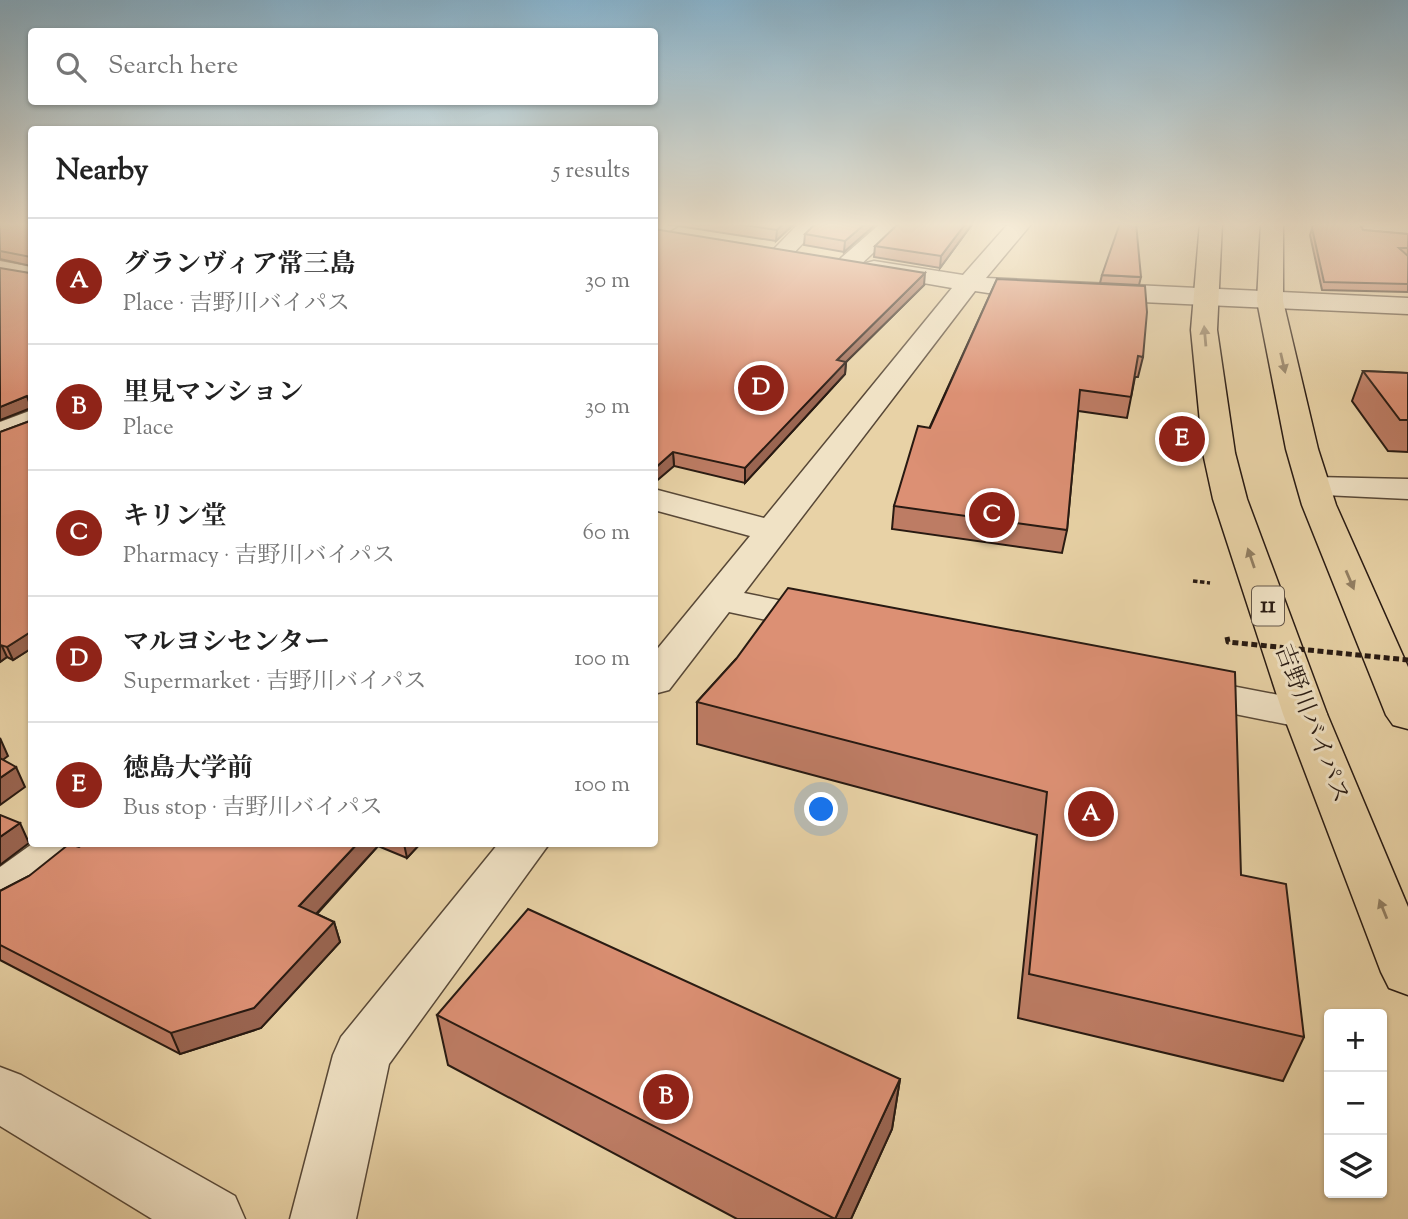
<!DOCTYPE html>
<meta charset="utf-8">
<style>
body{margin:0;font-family:"Sorts Mill Goudy","Noto Serif JP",serif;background:#f2f2f2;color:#222}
.controls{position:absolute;right:21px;bottom:21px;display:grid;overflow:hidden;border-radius:7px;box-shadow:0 2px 5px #0004}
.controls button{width:63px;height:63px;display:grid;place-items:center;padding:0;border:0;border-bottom:2px solid #e0e0e0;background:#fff;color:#222;font:35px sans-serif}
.you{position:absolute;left:822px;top:810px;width:24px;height:24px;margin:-18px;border:5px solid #fff;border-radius:50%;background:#1a73e8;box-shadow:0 0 0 10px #1a73e833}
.badge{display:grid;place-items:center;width:46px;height:46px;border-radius:50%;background:#8f2418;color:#fff;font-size:23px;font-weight:700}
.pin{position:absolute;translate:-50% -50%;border:4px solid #fff;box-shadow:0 2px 7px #0006}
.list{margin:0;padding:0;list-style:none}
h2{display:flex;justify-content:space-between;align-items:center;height:91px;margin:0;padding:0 28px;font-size:30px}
h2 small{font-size:23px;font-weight:400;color:#767676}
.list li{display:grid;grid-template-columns:46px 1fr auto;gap:21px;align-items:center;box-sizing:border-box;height:126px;padding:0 28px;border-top:2px solid #e0e0e0}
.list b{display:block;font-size:26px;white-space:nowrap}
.list p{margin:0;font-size:23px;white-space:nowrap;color:#767676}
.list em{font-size:23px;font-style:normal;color:#767676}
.icon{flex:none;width:38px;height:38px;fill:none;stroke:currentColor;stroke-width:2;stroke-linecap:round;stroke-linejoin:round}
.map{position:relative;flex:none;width:1408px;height:1219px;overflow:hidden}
.search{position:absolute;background:#fff;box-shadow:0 2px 5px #0004;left:28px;top:28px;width:630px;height:77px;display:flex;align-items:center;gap:18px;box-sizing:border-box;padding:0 24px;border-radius:7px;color:#767676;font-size:26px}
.panel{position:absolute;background:#fff;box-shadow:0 2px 5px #0004;left:28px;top:126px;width:630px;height:721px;border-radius:7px}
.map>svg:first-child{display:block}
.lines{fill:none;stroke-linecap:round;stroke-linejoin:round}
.minor-casing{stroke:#584837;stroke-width:3}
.highway-casing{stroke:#281a12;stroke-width:3}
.path{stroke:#281a12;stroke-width:3.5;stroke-dasharray:4.5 2.5;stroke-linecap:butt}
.minor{fill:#f0e2c5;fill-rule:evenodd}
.highway{fill:#e8d2a6;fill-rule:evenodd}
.path-bridge{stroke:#281a12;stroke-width:5;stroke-dasharray:6 3.5;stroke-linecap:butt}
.wall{fill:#bd7c64;stroke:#281a12;stroke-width:2}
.shaded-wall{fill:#9a6551;stroke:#281a12;stroke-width:2}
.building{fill:#dc9074;stroke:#281a12;stroke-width:2}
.oneway{fill:#927f63}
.labels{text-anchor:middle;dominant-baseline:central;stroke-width:6;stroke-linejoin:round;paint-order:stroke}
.shield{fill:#f0e2c5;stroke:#645648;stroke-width:2}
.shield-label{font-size:23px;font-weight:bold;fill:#281a12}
.street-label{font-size:24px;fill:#281a12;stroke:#f0e2c5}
</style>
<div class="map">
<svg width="1408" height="1219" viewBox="0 0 1408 1219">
<rect width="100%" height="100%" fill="#e8d2a6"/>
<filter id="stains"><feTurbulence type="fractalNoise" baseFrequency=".00286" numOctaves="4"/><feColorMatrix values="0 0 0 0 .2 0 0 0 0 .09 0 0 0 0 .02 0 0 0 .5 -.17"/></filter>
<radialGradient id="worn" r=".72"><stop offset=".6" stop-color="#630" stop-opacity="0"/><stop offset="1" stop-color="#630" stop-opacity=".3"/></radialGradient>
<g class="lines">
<g class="minor-casing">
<g id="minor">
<polygon points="683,223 654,240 654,224"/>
<polygon points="799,223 822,223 790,257 774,257 771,252"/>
<polygon points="881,223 905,223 857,268 841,268 837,263 841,258"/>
<polygon points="1009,223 1032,223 986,278 1408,298 1408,314 1008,296 975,291 744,593 837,612 842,620 837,628 823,632 729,612 669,690 654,694 654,653 750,536 654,510 654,489 764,518 952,288 866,273 862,268 866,263 874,261 963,275"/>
<polygon points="1369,223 1408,225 1408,239 1361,235 1358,230"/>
<polygon points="0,261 32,267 32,281 0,275"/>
<polygon points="32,410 32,431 0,443 0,422"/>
<polygon points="1315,477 1408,479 1408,499 1303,494 1298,487 1303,480"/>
<polygon points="1185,677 1305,700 1320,704 1327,714 1320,724 1305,728 1170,701 1164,691 1170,681"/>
<path d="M32,844H90C76,869 28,905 0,914V867Z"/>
<polygon points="498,844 549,844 389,1064 356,1219 290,1219 333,1055 341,1037"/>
<polygon points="0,1067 21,1075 235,1196 245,1219 152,1219 0,1126"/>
</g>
</g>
<g class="highway-casing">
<g id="highway">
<polygon points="1200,223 1222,223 1217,330 1235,453 1247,499 1327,714 1408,907 1408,995 1389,988 1381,972 1283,714 1213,499 1203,453 1191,330"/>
<polygon points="1261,223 1283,223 1283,301 1318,449 1336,505 1408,667 1408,729 1393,725 1386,715 1302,505 1286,449 1257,301"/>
</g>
</g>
<polyline class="path" points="1193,581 1210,583"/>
<use href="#minor" class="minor"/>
<use href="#highway" class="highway"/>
<polyline class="path-bridge" points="1227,637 1228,642 1408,660"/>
</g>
<g class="wall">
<polygon points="0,223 32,223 32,648 13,660 7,657 0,662 0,432 30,421 30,408 0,420 30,273 31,266 0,259"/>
<polygon points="659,223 795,223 776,241"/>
<polygon points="877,223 844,252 804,245 805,234"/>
<polygon points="973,223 940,268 874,257 875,246"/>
<polygon points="1314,223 1365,223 1361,226 1363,230 1408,234 1408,292 1322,290 1310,235"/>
<polygon points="654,229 924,285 846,362 845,374 745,483 674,466"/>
<polygon points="1102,275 1141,277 1139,285 1100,283"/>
<polygon points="997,279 1143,357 1138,377 1135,377 1127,418 1078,411 1067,530 1062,553 892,529 894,506"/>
<polygon points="1363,371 1408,373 1408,452 1388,451 1352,401"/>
<polygon points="736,659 1241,875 1304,1037 1283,1081 1018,1018 1037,835 697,744 697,702"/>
<polygon points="84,844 420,844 407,858 378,846 317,914 334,922 340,942 261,1028 180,1054 0,960 0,891 29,876"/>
<polygon points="437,1015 900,1079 892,1129 851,1219 737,1219 448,1065"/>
</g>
<g class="shaded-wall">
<polygon points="784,223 795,223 776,241 777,230"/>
<polygon points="866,223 877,223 844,252 845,241"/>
<polygon points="966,223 973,223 940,268 941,256"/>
<polygon points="925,273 924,285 846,362 845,374 745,483 745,468 837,360"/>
<polygon points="27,396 31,408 0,420 0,407"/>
<polygon points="673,452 674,466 654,483 654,469"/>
<polygon points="32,631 32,648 13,660 7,647"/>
<polygon points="1,644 7,657 0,662 0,645"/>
<polygon points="0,738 8,756 0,762"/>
<polygon points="16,767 25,787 0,805 0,778"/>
<polygon points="20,823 29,843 0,865 0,837"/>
<polygon points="357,844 377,844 378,846 305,926 299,906"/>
<polygon points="404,844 420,844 407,858"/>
<polygon points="334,922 340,942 261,1028 180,1054 171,1033"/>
<polygon points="900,1079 892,1129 851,1219 835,1219"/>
</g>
<g class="building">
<polygon points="0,223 32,223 32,631 7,647 0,645 0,432 30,421 31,399 27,396 0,407 0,268 30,273 31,257 0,251"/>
<polygon points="729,223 784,223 777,230"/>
<polygon points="816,223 866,223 845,241 805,234"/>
<polygon points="899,223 966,223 941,256 875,246"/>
<polygon points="1120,223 1136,223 1141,277 1102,275"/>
<polygon points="1314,223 1359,223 1363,230 1408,234 1408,248 1399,248 1408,256 1408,284 1324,282 1312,228"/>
<polygon points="654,229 925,273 837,360 846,362 745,468 673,452 654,469"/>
<polygon points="997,279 1145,286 1147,312 1143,357 1138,356 1131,397 1080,390 1067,530 894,506 918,426 930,428"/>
<polygon points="1363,371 1408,373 1408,420 1400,420"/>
<polygon points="788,588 1235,672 1241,875 1286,884 1304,1037 1029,974 1047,792 697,702 736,659"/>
<polygon points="0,758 16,767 0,778"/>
<polygon points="0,815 20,823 0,837"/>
<polygon points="69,844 79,847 84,844 357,844 299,906 334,922 254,1008 171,1033 0,945 0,891 29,876"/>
<polygon points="528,909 900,1079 835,1219 437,1015"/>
</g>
<defs><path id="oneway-solid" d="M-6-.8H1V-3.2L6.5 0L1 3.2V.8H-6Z" transform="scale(1.75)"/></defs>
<g class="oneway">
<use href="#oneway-solid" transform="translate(1205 336) rotate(-95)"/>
<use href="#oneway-solid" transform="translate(1283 363) rotate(77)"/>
<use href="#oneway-solid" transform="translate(1251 558) rotate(-109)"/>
<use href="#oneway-solid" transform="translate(1350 580) rotate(67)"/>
<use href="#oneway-solid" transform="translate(1383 909) rotate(-112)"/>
</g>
<linearGradient id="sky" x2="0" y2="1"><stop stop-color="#88b5d0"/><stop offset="0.57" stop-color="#f5ebd7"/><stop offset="1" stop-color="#f5ebd7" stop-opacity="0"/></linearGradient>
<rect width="1408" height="394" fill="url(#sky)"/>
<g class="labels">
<rect class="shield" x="1252" y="586.5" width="32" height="39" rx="5"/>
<g class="shield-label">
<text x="1268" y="606">11</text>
</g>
<g class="street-label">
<text transform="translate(1311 724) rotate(69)">吉野川バイパス</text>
</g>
</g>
<rect width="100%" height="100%" filter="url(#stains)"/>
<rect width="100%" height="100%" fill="url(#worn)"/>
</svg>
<div class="controls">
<button>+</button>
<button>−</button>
<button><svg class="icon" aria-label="layers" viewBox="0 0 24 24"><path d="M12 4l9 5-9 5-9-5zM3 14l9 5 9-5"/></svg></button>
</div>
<div class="you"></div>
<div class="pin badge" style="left:1091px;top:814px">A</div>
<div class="pin badge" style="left:666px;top:1097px">B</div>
<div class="pin badge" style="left:992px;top:515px">C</div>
<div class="pin badge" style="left:761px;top:388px">D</div>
<div class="pin badge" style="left:1182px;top:439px">E</div>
<div class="search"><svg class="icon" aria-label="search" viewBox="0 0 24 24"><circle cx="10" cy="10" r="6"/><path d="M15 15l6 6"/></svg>Search here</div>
<section class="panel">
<h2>Nearby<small>5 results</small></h2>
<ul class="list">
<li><span class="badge">A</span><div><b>グランヴィア常三島</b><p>Place · 吉野川バイパス</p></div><em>30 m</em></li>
<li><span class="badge">B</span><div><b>里見マンション</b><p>Place</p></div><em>30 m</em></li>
<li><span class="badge">C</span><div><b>キリン堂</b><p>Pharmacy · 吉野川バイパス</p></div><em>60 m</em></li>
<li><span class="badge">D</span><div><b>マルヨシセンター</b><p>Supermarket · 吉野川バイパス</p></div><em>100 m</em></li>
<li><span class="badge">E</span><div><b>徳島大学前</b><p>Bus stop · 吉野川バイパス</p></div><em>100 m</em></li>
</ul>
</section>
</div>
